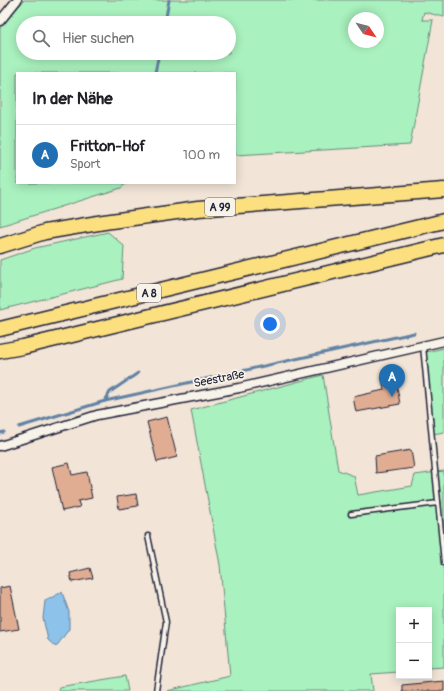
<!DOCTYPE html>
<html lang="de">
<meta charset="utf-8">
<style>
body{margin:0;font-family:Pangolin,sans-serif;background:#f2f2f2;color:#202124}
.controls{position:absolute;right:12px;bottom:12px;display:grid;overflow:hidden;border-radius:0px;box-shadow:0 2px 10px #0003}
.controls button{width:36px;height:36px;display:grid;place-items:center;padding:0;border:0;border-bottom:1px solid #e0e0e0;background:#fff;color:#202124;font:20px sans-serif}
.compass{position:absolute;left:348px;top:12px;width:36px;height:36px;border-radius:50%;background:#fff;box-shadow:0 2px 10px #0003;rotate:125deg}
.you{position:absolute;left:270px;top:324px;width:14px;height:14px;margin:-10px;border:3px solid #fff;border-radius:50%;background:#1a73e8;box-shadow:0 0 0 6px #1a73e833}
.badge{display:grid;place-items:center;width:26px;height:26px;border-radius:50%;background:#1f6fb2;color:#fff;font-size:13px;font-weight:700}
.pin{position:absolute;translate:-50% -33px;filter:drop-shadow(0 1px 2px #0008)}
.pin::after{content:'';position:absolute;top:21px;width:14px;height:12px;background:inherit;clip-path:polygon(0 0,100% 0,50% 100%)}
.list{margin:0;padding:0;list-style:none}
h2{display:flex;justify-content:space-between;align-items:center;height:52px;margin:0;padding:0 16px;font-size:17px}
h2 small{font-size:13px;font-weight:400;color:#757577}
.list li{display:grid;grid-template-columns:26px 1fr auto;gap:12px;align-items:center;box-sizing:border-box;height:60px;padding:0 16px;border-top:1px solid #e0e0e0}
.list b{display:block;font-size:15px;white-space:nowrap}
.list p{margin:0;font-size:13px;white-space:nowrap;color:#757577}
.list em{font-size:13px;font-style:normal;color:#757577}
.icon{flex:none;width:22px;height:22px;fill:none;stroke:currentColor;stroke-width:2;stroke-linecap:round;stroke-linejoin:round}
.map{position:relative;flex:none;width:444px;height:691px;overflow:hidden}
.search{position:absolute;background:#fff;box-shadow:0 2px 10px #0003;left:16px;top:16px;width:220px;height:44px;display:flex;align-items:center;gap:10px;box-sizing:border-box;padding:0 14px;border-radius:22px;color:#757577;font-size:15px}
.panel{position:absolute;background:#fff;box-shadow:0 2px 10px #0003;left:16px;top:72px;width:220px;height:112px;border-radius:0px}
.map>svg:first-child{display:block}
.green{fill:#a9f1be;stroke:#668a7c;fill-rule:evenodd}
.water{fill:#8dc2ea;stroke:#6282a4}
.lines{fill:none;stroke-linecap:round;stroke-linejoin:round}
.stream{stroke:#6282a4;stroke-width:3}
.building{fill:#e0ad92;stroke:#22223b}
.service-casing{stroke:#22223b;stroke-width:7}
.minor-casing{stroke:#22223b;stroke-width:11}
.motorway-casing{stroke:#22223b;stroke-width:17}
.service{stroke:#f7f3e8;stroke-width:4}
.minor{stroke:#f7f3e8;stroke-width:8}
.motorway{stroke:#fce080;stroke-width:14}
.labels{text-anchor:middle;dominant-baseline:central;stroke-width:3.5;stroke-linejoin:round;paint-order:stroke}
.shield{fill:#f7f3e8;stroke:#62616f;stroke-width:1}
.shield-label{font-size:11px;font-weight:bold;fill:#22223b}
.street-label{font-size:12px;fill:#22223b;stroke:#f7f3e8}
</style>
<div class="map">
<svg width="444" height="691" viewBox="0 0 444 691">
<rect width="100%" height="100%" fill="#f2e5d7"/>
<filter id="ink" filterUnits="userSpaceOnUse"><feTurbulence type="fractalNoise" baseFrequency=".025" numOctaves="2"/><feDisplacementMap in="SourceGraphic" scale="8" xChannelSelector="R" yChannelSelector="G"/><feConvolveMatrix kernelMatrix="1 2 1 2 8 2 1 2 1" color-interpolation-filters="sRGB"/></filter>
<g filter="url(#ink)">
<g class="green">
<path d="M24,0H444V17L424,12L422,20H433L410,145L235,155V73H17V183H127L121,188L0,226V28ZM354,18H378V42H354ZM23,23H229V53H23Z"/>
<polygon points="108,232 124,246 122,279 0,310 0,260 35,248"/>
<polygon points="444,348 444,432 433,434 426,352"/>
<polygon points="323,375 338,470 354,476 358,495 412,486 415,475 444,471 444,667 429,668 429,610 399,610 399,672 371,674 373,691 167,691 230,676 220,565 191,410"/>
<polygon points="125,676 128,691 58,691 59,687"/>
</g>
<polygon class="water" points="62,592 69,612 69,629 56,647 48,640 43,618 45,601"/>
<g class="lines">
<g class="stream">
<polyline points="165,23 169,0"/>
<polyline points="155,73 159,53"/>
<polyline points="105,401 414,333"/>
<polyline points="19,427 105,401 110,392 138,373"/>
<polyline points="0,433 4,432"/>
</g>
</g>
<g class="building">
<polygon points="395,375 400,404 356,412 353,397 384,390 382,377"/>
<polygon points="167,417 177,457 157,462 147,422"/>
<polygon points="411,450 414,468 376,473 375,456"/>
<polygon points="69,463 72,475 87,472 92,498 78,501 80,507 62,511 52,467"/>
<polygon points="136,494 138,506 119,509 117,497"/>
<polygon points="90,568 93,578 72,582 70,573"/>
<polygon points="10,586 19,629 0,632 0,588"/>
<polygon points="444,681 444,691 402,691 402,685"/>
</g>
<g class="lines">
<g class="service-casing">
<g id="service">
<polyline points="423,346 444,563"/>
<polyline points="351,514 438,503"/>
<polyline points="148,536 166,622 156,691"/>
</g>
</g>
<g class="minor-casing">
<g id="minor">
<polyline points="0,21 17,0"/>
<polyline points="0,446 97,415 239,388 444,341"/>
</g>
</g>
<g class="motorway-casing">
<g id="motorway">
<polyline points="0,246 45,232 104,222 198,209 444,190"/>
<path d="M0,329C148,294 296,256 444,221"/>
<polyline points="0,351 23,347 444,245"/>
</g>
</g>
<use href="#service" class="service"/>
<use href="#minor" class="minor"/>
<use href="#motorway" class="motorway"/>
</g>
</g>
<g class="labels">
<g class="shield">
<rect x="205" y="198" width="30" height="18" rx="3"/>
<rect x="137" y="284" width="24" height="18" rx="3"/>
</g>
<g class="shield-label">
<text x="220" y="207">A 99</text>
<text x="149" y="293">A 8</text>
</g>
<g class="street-label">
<text transform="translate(219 379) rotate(-11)">Seestraße</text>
</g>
</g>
</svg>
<div class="controls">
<button>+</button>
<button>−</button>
</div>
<svg class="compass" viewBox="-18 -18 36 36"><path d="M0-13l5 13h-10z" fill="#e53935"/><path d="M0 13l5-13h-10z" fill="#757577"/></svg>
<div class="you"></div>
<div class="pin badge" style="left:392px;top:397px">A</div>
<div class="search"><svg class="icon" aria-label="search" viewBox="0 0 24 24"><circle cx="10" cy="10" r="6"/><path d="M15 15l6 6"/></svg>Hier suchen</div>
<section class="panel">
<h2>In der Nähe<small></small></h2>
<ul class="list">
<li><span class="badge">A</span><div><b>Fritton-Hof</b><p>Sport</p></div><em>100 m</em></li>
</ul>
</section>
</div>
